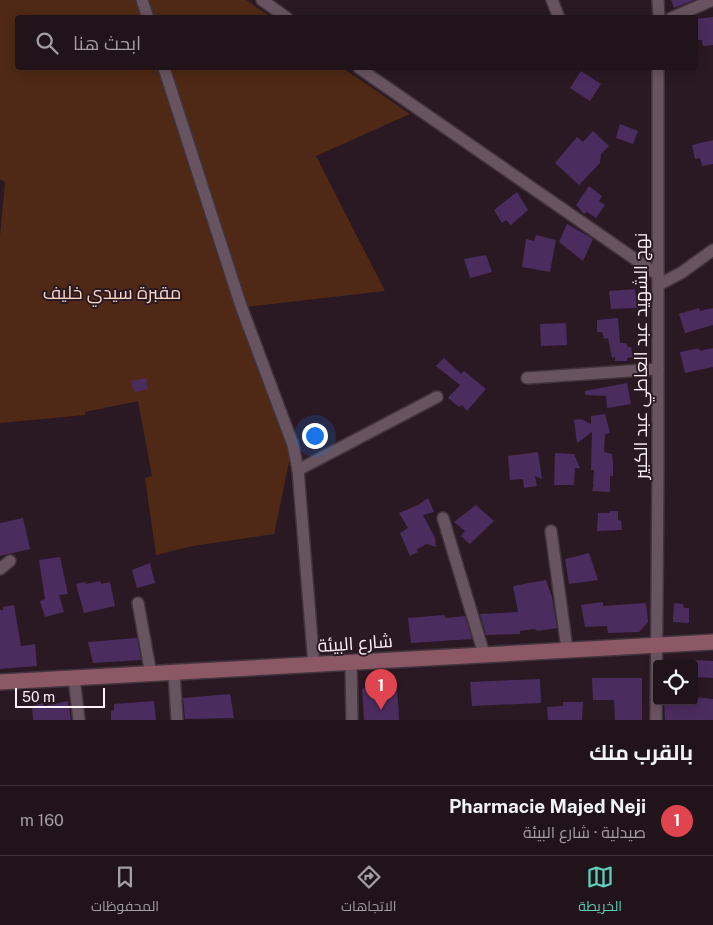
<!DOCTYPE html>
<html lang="ar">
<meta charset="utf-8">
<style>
body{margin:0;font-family:"Public Sans",Cairo,sans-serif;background:#281c23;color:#f1f3f6;direction:rtl}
.controls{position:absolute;right:15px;bottom:15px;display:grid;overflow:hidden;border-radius:5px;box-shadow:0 2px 12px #0003}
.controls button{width:45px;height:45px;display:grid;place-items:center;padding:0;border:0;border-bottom:1px solid #3d3239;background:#20131a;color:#f1f3f6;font:25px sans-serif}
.scale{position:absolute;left:15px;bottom:12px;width:90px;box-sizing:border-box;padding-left:5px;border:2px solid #fdf1f7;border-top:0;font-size:14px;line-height:18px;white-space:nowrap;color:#fdf1f7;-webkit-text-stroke:4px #2a1923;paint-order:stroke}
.you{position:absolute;left:314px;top:435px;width:18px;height:18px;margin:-12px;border:4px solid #fff;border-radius:50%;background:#1a73e8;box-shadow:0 0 0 8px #1a73e833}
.badge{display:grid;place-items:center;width:32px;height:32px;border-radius:50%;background:#5cceba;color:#fff;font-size:16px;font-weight:700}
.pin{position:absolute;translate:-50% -41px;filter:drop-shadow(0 1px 2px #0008)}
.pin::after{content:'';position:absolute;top:26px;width:18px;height:15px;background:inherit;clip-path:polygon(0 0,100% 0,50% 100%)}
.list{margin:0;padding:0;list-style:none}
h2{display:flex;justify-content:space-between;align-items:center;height:65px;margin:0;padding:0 20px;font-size:21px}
h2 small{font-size:16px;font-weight:400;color:#a29ea2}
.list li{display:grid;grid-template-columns:32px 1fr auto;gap:15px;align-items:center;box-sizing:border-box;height:70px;padding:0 20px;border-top:1px solid #3d3239}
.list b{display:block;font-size:19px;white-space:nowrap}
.list p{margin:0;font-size:16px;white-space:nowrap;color:#a29ea2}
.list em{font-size:16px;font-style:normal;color:#a29ea2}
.icon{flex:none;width:28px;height:28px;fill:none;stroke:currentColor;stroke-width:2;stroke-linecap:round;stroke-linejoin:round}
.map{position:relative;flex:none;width:713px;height:720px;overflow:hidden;direction:ltr}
.search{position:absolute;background:#20131a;box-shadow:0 2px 12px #0003;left:15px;right:15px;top:15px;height:55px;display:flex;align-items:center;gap:12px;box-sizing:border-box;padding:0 18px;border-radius:5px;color:#a29ea2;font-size:19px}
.sheet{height:135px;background:#20131a}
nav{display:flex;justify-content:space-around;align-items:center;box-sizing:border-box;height:70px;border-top:1px solid #3d3239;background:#20131a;font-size:14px;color:#a29ea2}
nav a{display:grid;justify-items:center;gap:2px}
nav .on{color:#5cceba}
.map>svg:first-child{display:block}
.green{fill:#4f2915}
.building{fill:#4b2c5f}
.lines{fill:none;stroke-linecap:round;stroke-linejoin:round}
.street-casing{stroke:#41343c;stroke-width:14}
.secondary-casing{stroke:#41343c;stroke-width:18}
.street{stroke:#685460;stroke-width:11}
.secondary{stroke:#8c5865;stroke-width:15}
.labels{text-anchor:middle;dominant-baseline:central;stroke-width:4;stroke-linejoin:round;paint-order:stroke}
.park-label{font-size:18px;fill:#fcd7c5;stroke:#2a1923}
.street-label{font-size:18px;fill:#fdf1f7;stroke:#2a1923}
</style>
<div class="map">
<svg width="713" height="720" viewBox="0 0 713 720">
<rect width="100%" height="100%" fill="#2a1923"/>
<g class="green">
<polygon points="0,0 138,0 143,17 18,18 18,68 158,68 219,261 291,453 274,534 193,546 156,555 145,478 152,476 138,401 85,412 85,415 0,423 0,236 5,182 0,179"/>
<polygon points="147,0 246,0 271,17 153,17"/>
<polygon points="169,68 343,68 410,114 316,156 385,291 246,307"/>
</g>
<g class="building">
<polygon points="671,0 694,0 674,8"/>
<polygon points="713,17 713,45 703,46 702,40 696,40 696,19"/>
<polygon points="581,71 601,84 590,101 570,88"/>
<polygon points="620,124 638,131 633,144 616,138"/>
<polygon points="593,131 609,146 601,154 600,163 579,185 555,163 577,137 583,142"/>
<polygon points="713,140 713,164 702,166 700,158 695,159 692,145"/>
<polygon points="589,186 602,196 599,201 605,205 596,218 587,212 584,214 576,205"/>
<polygon points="517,192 528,210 511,225 506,220 502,223 494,210"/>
<polygon points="567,224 593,239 583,261 559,242"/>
<polygon points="536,235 556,240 550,272 522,267 526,239 534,241"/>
<polygon points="486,255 492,272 470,278 464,259"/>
<polygon points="635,289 637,308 611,309 609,291"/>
<polygon points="699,308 700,311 713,308 713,325 685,333 679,314"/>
<polygon points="618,318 620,343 626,343 628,347 631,347 633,357 627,358 627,361 615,361 615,357 612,358 608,338 604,339 602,332 597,332 597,320"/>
<polygon points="566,323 567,345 541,346 540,324"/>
<polygon points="713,348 713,367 685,373 680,352 695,349 699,349 700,351"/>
<polygon points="444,358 461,374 464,371 486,389 467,411 462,405 459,407 448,398 460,385 436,366"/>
<polygon points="146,378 148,389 134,392 131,381"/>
<polygon points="627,383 631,404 607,408 606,396 585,395 585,391"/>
<polygon points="605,414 610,433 605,434 604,452 612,454 613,462 613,476 610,476 610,492 592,491 594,485 593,485 594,470 591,470 592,432 577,443 574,420 581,419 591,424 591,416"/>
<polygon points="538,452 542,479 535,476 537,486 524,488 523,479 510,480 508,456"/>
<polygon points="555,453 574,454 580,468 575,468 574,485 554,485"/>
<polygon points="428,498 434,512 423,515 435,538 436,547 427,544 417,549 418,552 410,556 400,533 408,528 399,513 418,505"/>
<polygon points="476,505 494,521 470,544 461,536 465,531 454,522"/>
<polygon points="610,511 618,511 618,520 621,521 622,530 597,531 598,513 609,513"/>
<polygon points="23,518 30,549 0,556 0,523"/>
<polygon points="589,553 598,580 569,584 565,559"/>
<polygon points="60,557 68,594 59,595 64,612 45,617 40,601 45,599 39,560"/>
<polygon points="150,563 155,583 137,588 132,570"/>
<polygon points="546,580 552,597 557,628 538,631 534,629 520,631 520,634 486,635 480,614 518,612 513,586"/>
<polygon points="100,581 101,584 110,582 115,606 84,613 76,584 85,582 86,584"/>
<polygon points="603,602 603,606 646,603 648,622 639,632 608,633 607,626 585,627 581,605"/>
<polygon points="674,603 683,604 684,608 689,608 689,623 673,622"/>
<polygon points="14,605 21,646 35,644 37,666 0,669 0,610 3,610 3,607"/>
<polygon points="444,615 446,618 465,616 472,639 411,643 408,618"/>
<polygon points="137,638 141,660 93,663 88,642"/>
<polygon points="694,660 713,661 713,678 694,677"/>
<polygon points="592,678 642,678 642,720 615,720 614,700 593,700"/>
<polygon points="540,679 541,703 472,706 470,682"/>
<polygon points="370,686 397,686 399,720 364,720 362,689"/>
<polygon points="230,694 234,718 185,719 183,698"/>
<polygon points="694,697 713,699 713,720 665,720 664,701 694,701"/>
<polygon points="68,701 71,720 33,720 32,706 43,703 44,706"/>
<polygon points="154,701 156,720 111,720 111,711 114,710 114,704"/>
<polygon points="563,702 583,702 582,720 548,720 547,707 563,706"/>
</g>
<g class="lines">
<g class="street-casing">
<g id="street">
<polyline points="142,0 148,18"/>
<polyline points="262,0 287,18"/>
<polyline points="552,0 559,18"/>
<polyline points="658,0 659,18"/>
<polyline points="671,18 713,0"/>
<polyline points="164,68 241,306 293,445 298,470 314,665"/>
<polyline points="359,68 658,275"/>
<polyline points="658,285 681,273 713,250"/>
<polyline points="527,378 658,369"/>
<polyline points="298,470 437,397"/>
<polyline points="443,518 484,654"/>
<polyline points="551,531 567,649"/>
<polyline points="0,569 10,561"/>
<polyline points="138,603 151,674"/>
<polyline points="351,662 352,720"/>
<polyline points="174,672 177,720"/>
<polyline points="74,678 79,720"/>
<polyline points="656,720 658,470 658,68"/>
</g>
</g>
<g class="secondary-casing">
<polyline id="secondary" points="0,682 713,642"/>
</g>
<use href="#street" class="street"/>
<use href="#secondary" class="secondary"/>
</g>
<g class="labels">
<g class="park-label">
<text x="112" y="292">مقبرة سيدي خليف</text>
</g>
<g class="street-label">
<text transform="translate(640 356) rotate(-90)">نهج الشهيد عبد العاطي عبد الكبير</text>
<text transform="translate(355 643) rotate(-4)">شارع البيئة</text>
</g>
</g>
</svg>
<div class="controls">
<button><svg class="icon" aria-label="locate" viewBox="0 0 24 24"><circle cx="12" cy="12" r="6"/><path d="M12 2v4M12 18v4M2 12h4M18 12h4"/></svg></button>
</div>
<div class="scale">50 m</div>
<div class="you"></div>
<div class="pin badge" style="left:381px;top:710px;background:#e0444e">1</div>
<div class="search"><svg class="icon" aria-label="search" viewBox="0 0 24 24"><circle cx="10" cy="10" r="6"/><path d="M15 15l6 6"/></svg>ابحث هنا</div>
</div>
<section class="sheet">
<h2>بالقرب منك<small></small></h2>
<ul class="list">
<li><span class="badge" style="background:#e0444e">1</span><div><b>Pharmacie Majed Neji</b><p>صيدلية · شارع البيئة</p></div><em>160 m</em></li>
</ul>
</section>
<nav>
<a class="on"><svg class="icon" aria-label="map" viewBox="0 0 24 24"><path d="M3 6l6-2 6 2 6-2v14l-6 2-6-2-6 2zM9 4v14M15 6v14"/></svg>الخريطة</a>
<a><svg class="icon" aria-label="directions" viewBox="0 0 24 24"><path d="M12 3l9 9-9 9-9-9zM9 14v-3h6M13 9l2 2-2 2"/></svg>الاتجاهات</a>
<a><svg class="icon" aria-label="saved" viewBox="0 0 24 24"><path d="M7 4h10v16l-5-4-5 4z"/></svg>المحفوظات</a>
</nav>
